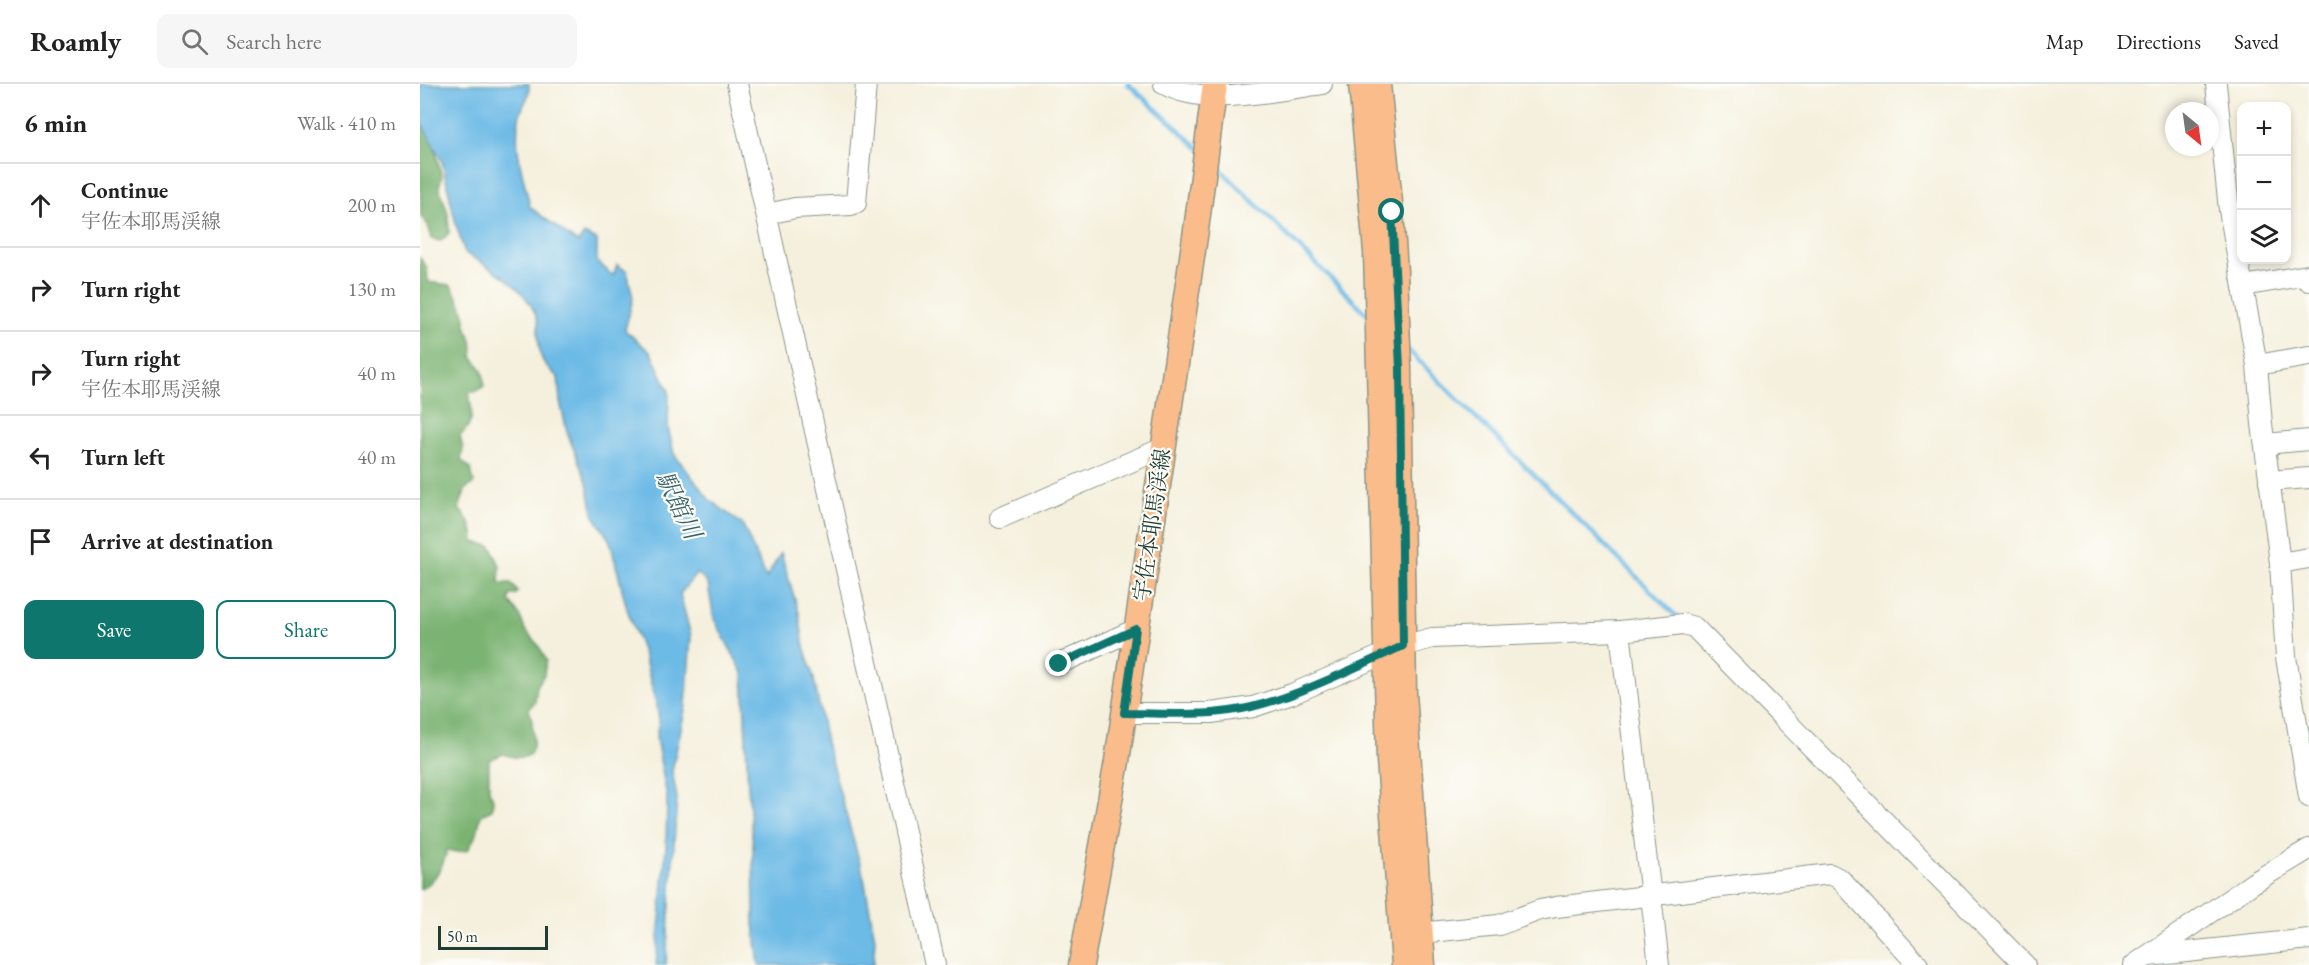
<!DOCTYPE html>
<meta charset="utf-8">
<style>
body{margin:0;font-family:"EB Garamond","Noto Serif JP",serif;background:#f6f6f6;color:#222}
.controls{position:absolute;right:18px;top:18px;display:grid;overflow:hidden;border-radius:12px;box-shadow:0 3px 9px #0003}
.controls button{width:54px;height:54px;display:grid;place-items:center;padding:0;border:0;border-bottom:2px solid #e0e0e0;background:#fff;color:#222;font:30px sans-serif}
.compass{position:absolute;left:1745px;top:18px;width:54px;height:54px;border-radius:50%;background:#fff;box-shadow:0 3px 9px #0003;rotate:151deg}
.scale{position:absolute;left:18px;bottom:15px;width:110px;box-sizing:border-box;padding-left:6px;border:3px solid #1f3d34;border-top:0;font-size:16px;line-height:21px;white-space:nowrap;color:#1f3d34;-webkit-text-stroke:4px #fdfcf7;paint-order:stroke}
.stop{position:absolute;width:18px;height:18px;margin:-14px;border:4px solid #0f766e;border-radius:50%;background:#fff}
.stop.end{background:#0f766e;border-color:#fff;box-shadow:0 2px 6px #0008}
.list{margin:0;padding:0;list-style:none}
h2{display:flex;justify-content:space-between;align-items:center;height:78px;margin:0;padding:0 24px;font-size:26px}
h2 small{font-size:20px;font-weight:400;color:#767676}
.list li{display:grid;grid-template-columns:39px 1fr auto;gap:18px;align-items:center;box-sizing:border-box;height:84px;padding:0 24px;border-top:2px solid #e0e0e0}
.list b{display:block;font-size:22px;white-space:nowrap}
.list p{margin:0;font-size:20px;white-space:nowrap;color:#767676}
.list em{font-size:20px;font-style:normal;color:#767676}
.actions{display:flex;gap:12px;padding:18px 24px}
.actions a{flex:1;padding:14px 0;border:2px solid #0f766e;border-radius:12px;text-align:center;font-size:21px;color:#0f766e}
.actions .main{background:#0f766e;color:#fff}
.icon{flex:none;width:33px;height:33px;fill:none;stroke:currentColor;stroke-width:2;stroke-linecap:round;stroke-linejoin:round}
.map{position:relative;flex:none;width:1889px;height:881px;overflow:hidden}
header{display:flex;align-items:center;gap:36px;box-sizing:border-box;height:84px;padding:0 30px;background:#fff;border-bottom:2px solid #e0e0e0}
header strong{font-size:28px}
nav{display:flex;gap:33px;margin-inline-start:auto;font-size:21px}
.search{width:420px;height:54px;background:#f6f6f6;display:flex;align-items:center;gap:15px;box-sizing:border-box;padding:0 21px;border-radius:12px;color:#767676;font-size:22px}
main{display:flex}
aside{flex:1;background:#fff}
.map>svg:first-child{display:block}
.forest{fill:#7ab372;stroke:#4c7853;stroke-width:1.5}
.water{fill:#6cbae6;stroke:#467c8d;stroke-width:1.5}
.lines{fill:none;stroke-linecap:round;stroke-linejoin:round}
.stream{stroke:#6cbae6;stroke-width:4.5}
.minor-casing{stroke:#8a9688;stroke-width:22}
.major-casing{stroke:#8a9688;stroke-width:27}
.minor{stroke:#fff;stroke-width:20}
.major{stroke:#fabc8b;stroke-width:24}
.route{stroke:#0f766e;stroke-width:8}
.labels{text-anchor:middle;dominant-baseline:central;stroke-width:4.5;stroke-linejoin:round;paint-order:stroke}
.street-label{font-size:22px;fill:#1f3d34;stroke:#fdfcf7}
.water-label{font-size:24px;font-style:italic;fill:#366269;stroke:#fdfcf7}
</style>
<header>
<strong>Roamly</strong>
<div class="search"><svg class="icon" aria-label="search" viewBox="0 0 24 24"><circle cx="10" cy="10" r="6"/><path d="M15 15l6 6"/></svg>Search here</div>
<nav><a>Map</a><a>Directions</a><a>Saved</a></nav>
</header>
<main>
<aside>
<h2>6 min<small>Walk · 410 m</small></h2>
<ul class="list">
<li><svg class="icon" aria-label="ahead" viewBox="0 0 24 24"><path d="M12 20V5M6 11l6-6 6 6"/></svg><div><b>Continue</b><p>宇佐本耶馬渓線</p></div><em>200 m</em></li>
<li><svg class="icon" aria-label="right" viewBox="0 0 24 24"><path d="M7 20v-9h11M14 6l5 5-5 5"/></svg><div><b>Turn right</b></div><em>130 m</em></li>
<li><svg class="icon" aria-label="right" viewBox="0 0 24 24"><path d="M7 20v-9h11M14 6l5 5-5 5"/></svg><div><b>Turn right</b><p>宇佐本耶馬渓線</p></div><em>40 m</em></li>
<li><svg class="icon" aria-label="left" viewBox="0 0 24 24"><path d="M17 20v-9H6M10 6l-5 5 5 5"/></svg><div><b>Turn left</b></div><em>40 m</em></li>
<li><svg class="icon" aria-label="arrive" viewBox="0 0 24 24"><path d="M6 21V4h12l-3 4 3 4H6"/></svg><div><b>Arrive at destination</b></div></li>
</ul>
<div class="actions"><a class="main">Save</a><a>Share</a></div>
</aside>
<div class="map">
<svg width="1889" height="881" viewBox="0 0 1889 881">
<rect width="100%" height="100%" fill="#fdfcf7"/>
<filter id="ink" filterUnits="userSpaceOnUse"><feTurbulence type="fractalNoise" baseFrequency=".0167" numOctaves="2"/><feDisplacementMap in="SourceGraphic" scale="12" xChannelSelector="R" yChannelSelector="G"/><feConvolveMatrix kernelMatrix="1 2 1 2 8 2 1 2 1" color-interpolation-filters="sRGB"/></filter>
<filter id="wash" filterUnits="userSpaceOnUse"><feTurbulence type="fractalNoise" baseFrequency=".008" numOctaves="4" result="noise"/><feDisplacementMap in="SourceGraphic" scale="24" xChannelSelector="R" yChannelSelector="G"/><feGaussianBlur stdDeviation="1.35" result="paint"/><feColorMatrix in="noise" values="0 0 0 0 0 0 0 0 0 0 0 0 0 0 0 0 0 1.4 0 .05"/><feComposite in="paint" operator="in"/></filter>
<g filter="url(#wash)">
<rect width="100%" height="100%" fill="#f5f0dd"/>
<g class="forest">
<polygon points="0,10 22,92 19,103 28,129 29,149 21,157 12,155 8,141 1,133"/>
<path d="M0,174L7,184L8,198L30,201C40,216 43,223 46,240C49,255 55,256 52,273C61,283 65,289 64,302L55,308H49C52,329 56,337 40,352L43,365L41,376L51,385L54,399L45,406L39,425C48,435 54,443 54,458L71,462L80,482L79,499H91L98,508L95,511H90L89,517L100,532L105,546L118,561L126,576L124,591L117,602L115,618L108,625C113,633 112,640 113,649C116,675 105,677 83,670L69,676V706L73,715L72,726L61,731L57,749L48,766L37,768L27,766C24,780 15,799 0,805Z"/>
</g>
<path class="water" d="M0,0H109C110,17 101,21 99,35C93,65 104,93 110,123L158,159L164,150L177,156V177L193,192L197,181L207,187L213,214L205,246L231,269L249,307L248,343L254,370L289,415L323,441L346,494L361,469L379,529L384,562L394,595L406,659L444,794L455,855L453,881H339L334,839L333,763L328,703L323,589L294,535L288,500L277,489L260,510L271,552L266,621L252,687L257,714L246,881H236L246,763L247,713L236,654L239,636L237,623L224,572L207,525L190,457L173,430L167,398L148,351L140,318L138,293C120,279 119,271 118,248C118,244 119,238 117,234C106,203 72,184 45,169L36,141L22,77L0,36Z"/>
<g class="lines">
<g class="stream">
<polyline points="708,0 779,64"/>
<polyline points="794,79 948,231"/>
<polyline points="988,266 1259,535"/>
</g>
</g>
</g>
<g filter="url(#ink)">
<g class="lines">
<g class="minor-casing">
<g id="minor">
<polyline points="317,0 515,881"/>
<path d="M744,0C786,24 856,6 902,0"/>
<polyline points="1796,0 1809,126 1837,281 1842,340 1860,479 1866,573 1889,713"/>
<polyline points="347,130 375,124 431,121 436,119 446,0"/>
<polyline points="1823,202 1888,191 1889,197"/>
<polyline points="1837,281 1889,272"/>
<polyline points="1845,360 1889,356"/>
<polyline points="1849,397 1889,394"/>
<polyline points="580,434 743,364"/>
<polyline points="1860,479 1889,474"/>
<polyline points="1200,547 1239,881"/>
<polyline points="639,580 716,545"/>
<polyline points="704,629 791,629 833,623 872,610 983,562 1012,554 1200,547 1263,540 1274,543 1605,881"/>
<polyline points="1000,849 1079,841 1120,826 1136,823 1410,790 1420,795 1498,881"/>
<polyline points="1729,872 1889,855"/>
<polyline points="1714,881 1833,799 1889,765"/>
</g>
</g>
<g class="major-casing">
<g id="major">
<polyline points="941,0 956,168 969,676 984,881"/>
<polyline points="958,0 971,128 975,188 979,283 984,609 1003,881"/>
<polyline points="661,881 697,677 776,146 795,0"/>
</g>
</g>
<use href="#minor" class="minor"/>
<use href="#major" class="major"/>
</g>
</g>
<g class="lines" filter="url(#ink)">
<path class="route" d="M639,580L716,545L704,629C739,629 775,632 810,627C864,620 933,584 983,562L980,283L972,128"/>
</g>
<g class="labels">
<g class="street-label">
<text transform="translate(732 441) rotate(-82)">宇佐本耶馬渓線</text>
</g>
<g class="water-label">
<text transform="translate(259 421) rotate(64)">駅館川</text>
</g>
</g>
</svg>
<div class="controls">
<button>+</button>
<button>−</button>
<button><svg class="icon" aria-label="layers" viewBox="0 0 24 24"><path d="M12 4l9 5-9 5-9-5zM3 14l9 5 9-5"/></svg></button>
</div>
<svg class="compass" viewBox="-18 -18 36 36"><path d="M0-13l5 13h-10z" fill="#e53935"/><path d="M0 13l5-13h-10z" fill="#767676"/></svg>
<div class="scale">50 m</div>
<div class="stop" style="left:972px;top:128px"></div>
<div class="stop end" style="left:639px;top:580px"></div>
</div>
</main>
